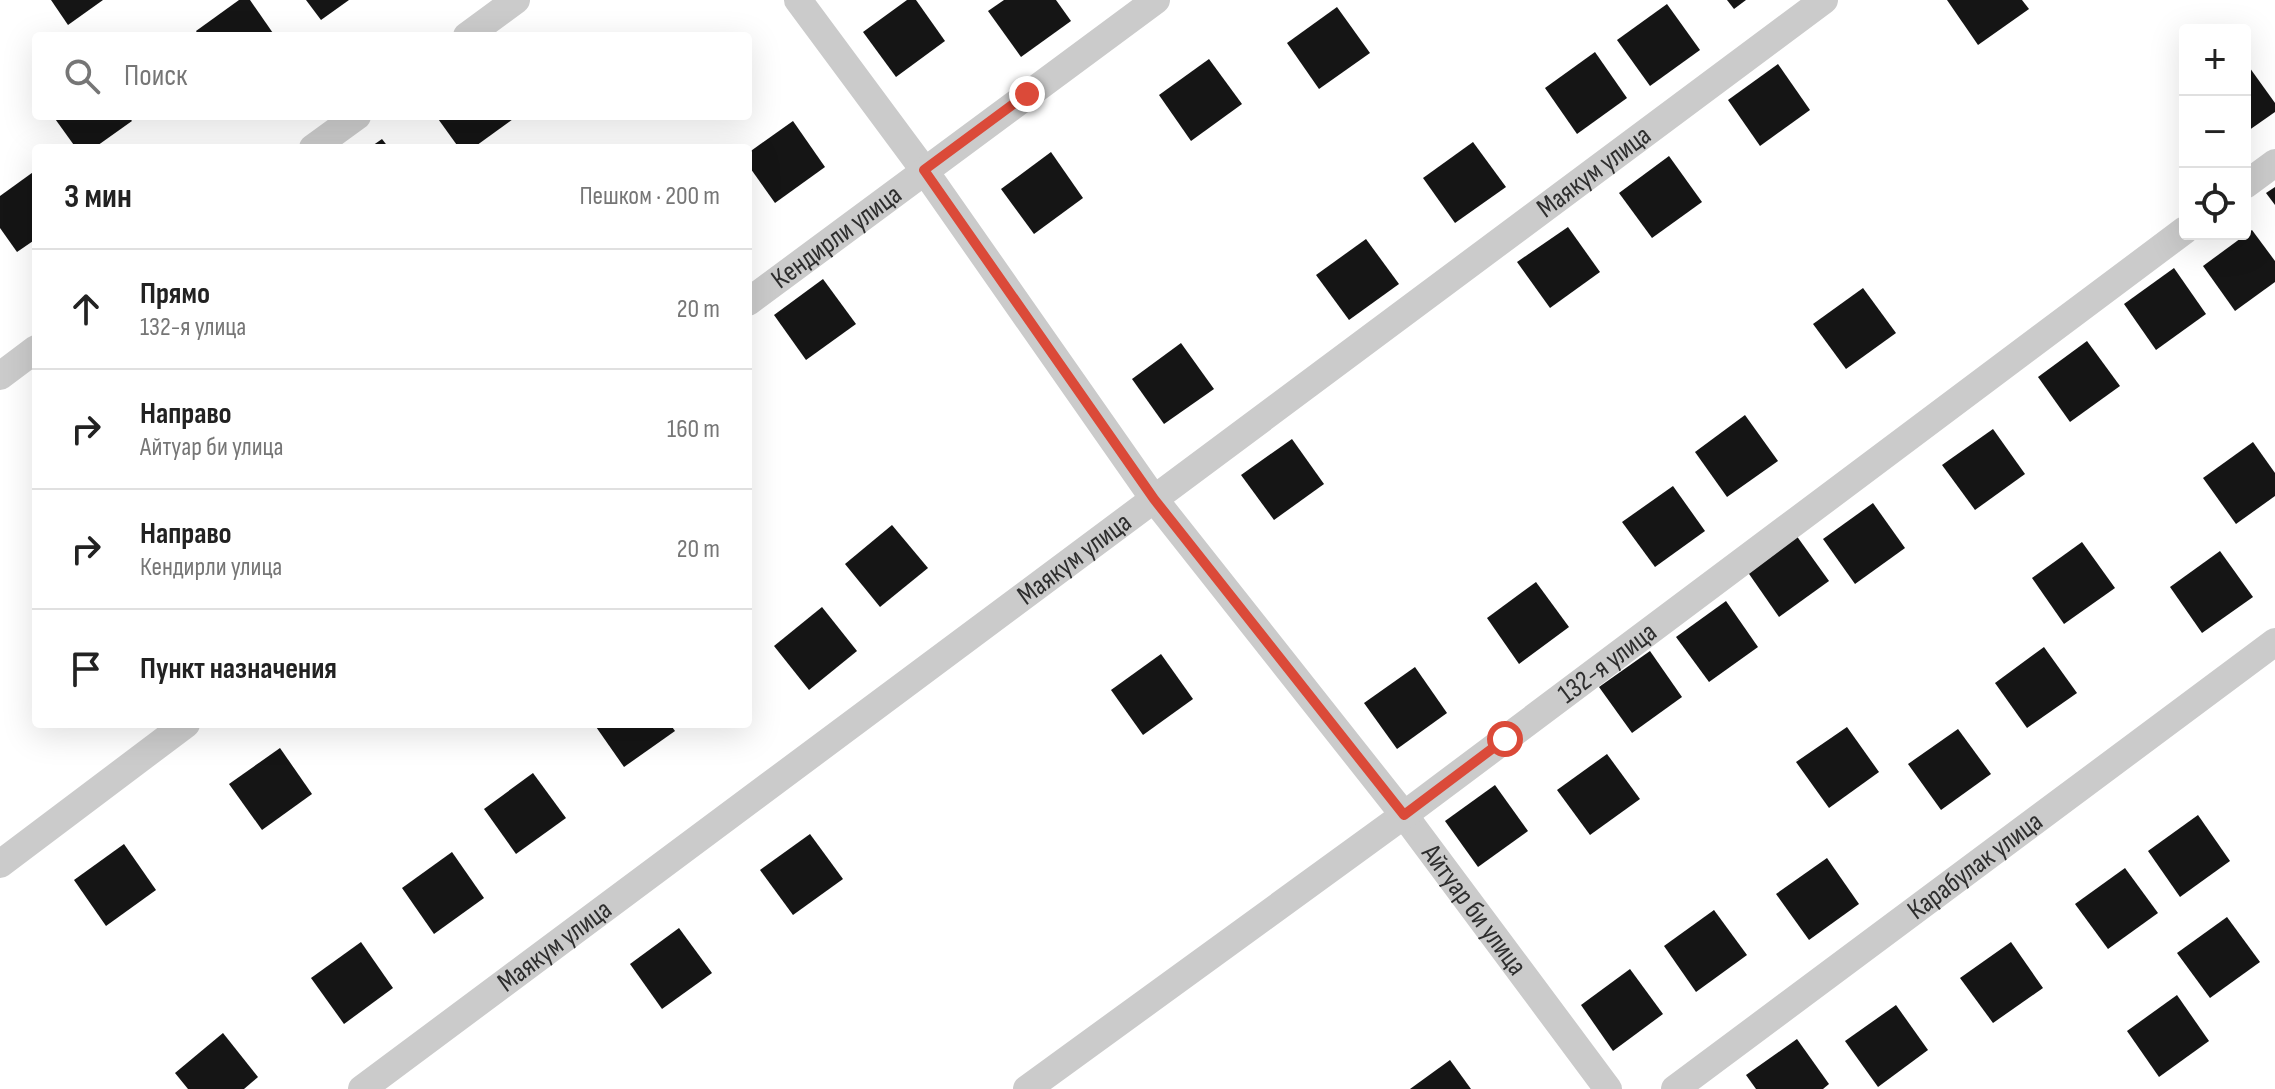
<!DOCTYPE html>
<html lang="ru">
<meta charset="utf-8">
<style>
body{margin:0;font-family:"Sofia Sans Condensed",sans-serif;background:#f2f2f2;color:#222}
.controls{position:absolute;right:24px;top:24px;display:grid;overflow:hidden;border-radius:8px;box-shadow:0 8px 32px #0002}
.controls button{width:72px;height:72px;display:grid;place-items:center;padding:0;border:0;border-bottom:2px solid #e0e0e0;background:#fff;color:#222;font:40px sans-serif}
.stop{position:absolute;width:24px;height:24px;margin:-18px;border:6px solid #db4a39;border-radius:50%;background:#fff}
.stop.end{background:#db4a39;border-color:#fff;box-shadow:0 2px 8px #0008}
.list{margin:0;padding:0;list-style:none}
h2{display:flex;justify-content:space-between;align-items:center;height:104px;margin:0;padding:0 32px;font-size:34px}
h2 small{font-size:26px;font-weight:400;color:#767676}
.list li{display:grid;grid-template-columns:52px 1fr auto;gap:24px;align-items:center;box-sizing:border-box;height:120px;padding:0 32px;border-top:2px solid #e0e0e0}
.list b{display:block;font-size:30px;white-space:nowrap}
.list p{margin:0;font-size:26px;white-space:nowrap;color:#767676}
.list em{font-size:26px;font-style:normal;color:#767676}
.icon{flex:none;width:44px;height:44px;fill:none;stroke:currentColor;stroke-width:2;stroke-linecap:round;stroke-linejoin:round}
.map{position:relative;flex:none;width:2275px;height:1089px;overflow:hidden}
.search{position:absolute;background:#fff;box-shadow:0 8px 32px #0002;left:32px;top:32px;width:720px;height:88px;display:flex;align-items:center;gap:20px;box-sizing:border-box;padding:0 28px;border-radius:8px;color:#767676;font-size:30px}
.panel{position:absolute;background:#fff;box-shadow:0 8px 32px #0002;left:32px;top:144px;width:720px;height:584px;border-radius:8px}
.map>svg:first-child{display:block}
.building{fill:#151515}
.lines{fill:none;stroke-linecap:round;stroke-linejoin:round}
.street{stroke:#cbcbcb;stroke-width:28}
.route{stroke:#db4a39;stroke-width:10}
.labels{text-anchor:middle;dominant-baseline:central;stroke-width:8;stroke-linejoin:round;paint-order:stroke}
.street-label{font-size:28px;fill:#2e2e2e;stroke:#fff}
</style>
<div class="map">
<svg width="2275" height="1089" viewBox="0 0 2275 1089">
<rect width="100%" height="100%" fill="#fff"/>
<g class="building">
<polygon points="51,0 103,0 68,25"/>
<polygon points="239,0 250,0 275,36 199,36 196,31"/>
<polygon points="306,0 349,0 321,20"/>
<polygon points="907,0 916,0 945,41 896,77 863,32"/>
<polygon points="1004,0 1056,0 1071,21 1021,57 988,11"/>
<polygon points="1727,0 1746,0 1734,9"/>
<polygon points="1947,0 2022,0 2029,9 1978,45"/>
<polygon points="1667,4 1700,50 1650,86 1617,40"/>
<polygon points="1337,7 1370,53 1319,89 1287,43"/>
<polygon points="1595,52 1627,98 1577,134 1545,88"/>
<polygon points="1209,59 1242,104 1191,141 1159,95"/>
<polygon points="1778,64 1810,110 1760,146 1728,100"/>
<polygon points="2247,64 2275,103 2275,112 2245,133"/>
<polygon points="53,116 128,116 132,121 94,148 76,148"/>
<polygon points="436,116 511,116 513,119 473,148 459,148"/>
<polygon points="793,121 825,167 775,203 748,165 748,153"/>
<polygon points="382,139 389,148 369,148"/>
<polygon points="1473,142 1506,187 1455,223 1423,178"/>
<polygon points="1051,152 1083,198 1034,234 1001,189"/>
<polygon points="1669,156 1702,202 1652,238 1619,193"/>
<polygon points="36,170 36,239 17,252 0,228 0,196"/>
<polygon points="2275,187 2275,205 2266,193"/>
<polygon points="1568,227 1600,272 1550,308 1517,262"/>
<polygon points="2252,230 2275,261 2275,282 2235,311 2203,266"/>
<polygon points="1366,239 1399,284 1349,320 1316,275"/>
<polygon points="2174,268 2206,314 2156,350 2124,304"/>
<polygon points="823,279 856,324 806,360 774,315"/>
<polygon points="1863,288 1896,333 1846,369 1813,324"/>
<polygon points="2087,341 2120,386 2070,422 2038,377"/>
<polygon points="1181,343 1214,389 1164,424 1132,379"/>
<polygon points="1745,415 1778,461 1727,497 1695,452"/>
<polygon points="1993,429 2025,474 1975,510 1942,465"/>
<polygon points="1292,439 1324,484 1274,520 1241,475"/>
<polygon points="2253,442 2275,473 2275,496 2236,524 2203,478"/>
<polygon points="1673,486 1705,531 1655,567 1622,522"/>
<polygon points="1873,503 1905,548 1855,584 1823,539"/>
<polygon points="892,525 928,568 880,607 845,564"/>
<polygon points="1796,535 1829,581 1779,617 1747,571"/>
<polygon points="2082,542 2115,588 2064,624 2032,578"/>
<polygon points="2220,551 2253,597 2202,633 2170,587"/>
<polygon points="1536,582 1569,627 1519,664 1487,618"/>
<polygon points="1726,601 1758,647 1709,682 1676,637"/>
<polygon points="822,607 857,651 809,690 774,646"/>
<polygon points="2044,647 2077,693 2027,728 1995,683"/>
<polygon points="1650,651 1682,697 1632,733 1599,687"/>
<polygon points="1161,654 1193,699 1143,735 1111,690"/>
<polygon points="1415,667 1447,713 1397,749 1364,703"/>
<polygon points="594,724 670,724 675,731 624,767"/>
<polygon points="1847,727 1879,772 1829,808 1796,762"/>
<polygon points="1958,729 1991,774 1941,810 1908,764"/>
<polygon points="280,748 312,794 262,830 229,784"/>
<polygon points="1607,754 1640,799 1590,835 1557,790"/>
<polygon points="533,773 566,818 516,854 484,809"/>
<polygon points="1495,785 1528,831 1478,867 1445,821"/>
<polygon points="2198,815 2230,861 2180,897 2148,851"/>
<polygon points="810,834 843,879 793,915 760,870"/>
<polygon points="124,844 156,890 106,926 74,880"/>
<polygon points="452,852 484,898 434,934 402,888"/>
<polygon points="1827,858 1859,904 1809,940 1776,894"/>
<polygon points="2125,868 2158,913 2108,949 2075,904"/>
<polygon points="1714,910 1747,955 1696,992 1664,946"/>
<polygon points="2227,917 2260,962 2210,998 2177,953"/>
<polygon points="679,928 712,973 662,1009 630,964"/>
<polygon points="361,942 393,988 344,1024 311,978"/>
<polygon points="2011,942 2043,988 1993,1023 1960,978"/>
<polygon points="1630,969 1663,1014 1613,1051 1581,1005"/>
<polygon points="2177,995 2209,1041 2159,1077 2127,1031"/>
<polygon points="1896,1005 1928,1050 1878,1087 1845,1041"/>
<polygon points="223,1033 258,1077 244,1089 188,1089 175,1073"/>
<polygon points="1797,1039 1829,1084 1823,1089 1756,1089 1746,1075"/>
<polygon points="1450,1060 1471,1089 1410,1089"/>
</g>
<g class="lines">
<g class="street">
<path id="s1" d="M798,0L924,170L1154,499L1404,815L1608,1089"/>
<polyline points="467,36 516,0"/>
<polyline points="313,148 357,116"/>
<polyline points="2245,185 2275,163"/>
<path id="s2" d="M748,302L1156,0"/>
<polyline points="0,376 36,349"/>
<polyline points="0,864 186,724"/>
<path id="s3" d="M362,1089L1824,0"/>
<path id="s4" d="M1027,1089L1404,815L2185,230"/>
<path id="s5" d="M1675,1089L2275,642"/>
</g>
</g>
<g class="lines">
<polyline class="route" points="1027,94 924,170 1154,499 1404,815 1505,739"/>
</g>
<g class="labels">
<g class="street-label">
<text stroke="none"><textPath href="#s3" startOffset="1536">Маякум улица</textPath></text>
<text stroke="none"><textPath href="#s2" startOffset="110">Кендирли улица</textPath></text>
<text stroke="none"><textPath href="#s3" startOffset="888">Маякум улица</textPath></text>
<text stroke="none"><textPath href="#s4" startOffset="720">132-я улица</textPath></text>
<text stroke="none"><textPath href="#s5" startOffset="374">Карабулак улица</textPath></text>
<text stroke="none"><textPath href="#s1" startOffset="1134">Айтуар би улица</textPath></text>
<text stroke="none"><textPath href="#s3" startOffset="240">Маякум улица</textPath></text>
</g>
</g>
</svg>
<div class="controls">
<button>+</button>
<button>−</button>
<button><svg class="icon" aria-label="locate" viewBox="0 0 24 24"><circle cx="12" cy="12" r="6"/><path d="M12 2v4M12 18v4M2 12h4M18 12h4"/></svg></button>
</div>
<div class="stop" style="left:1505px;top:739px"></div>
<div class="stop end" style="left:1027px;top:94px"></div>
<div class="search"><svg class="icon" aria-label="search" viewBox="0 0 24 24"><circle cx="10" cy="10" r="6"/><path d="M15 15l6 6"/></svg>Поиск</div>
<section class="panel">
<h2>3 мин<small>Пешком · 200 m</small></h2>
<ul class="list">
<li><svg class="icon" aria-label="ahead" viewBox="0 0 24 24"><path d="M12 20V5M6 11l6-6 6 6"/></svg><div><b>Прямо</b><p>132-я улица</p></div><em>20 m</em></li>
<li><svg class="icon" aria-label="right" viewBox="0 0 24 24"><path d="M7 20v-9h11M14 6l5 5-5 5"/></svg><div><b>Направо</b><p>Айтуар би улица</p></div><em>160 m</em></li>
<li><svg class="icon" aria-label="right" viewBox="0 0 24 24"><path d="M7 20v-9h11M14 6l5 5-5 5"/></svg><div><b>Направо</b><p>Кендирли улица</p></div><em>20 m</em></li>
<li><svg class="icon" aria-label="arrive" viewBox="0 0 24 24"><path d="M6 21V4h12l-3 4 3 4H6"/></svg><div><b>Пункт назначения</b></div></li>
</ul>
</section>
</div>
